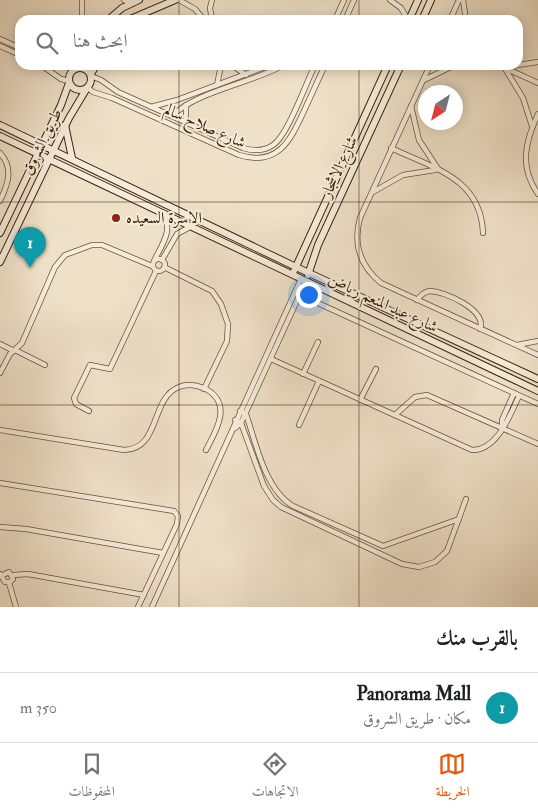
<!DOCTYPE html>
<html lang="ar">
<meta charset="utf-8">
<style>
body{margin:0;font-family:"IM FELL Double Pica",Amiri,serif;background:#f2f2f2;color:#202124;direction:rtl}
.compass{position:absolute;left:418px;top:85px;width:45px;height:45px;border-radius:50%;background:#fff;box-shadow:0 2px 12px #0003;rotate:216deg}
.you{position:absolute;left:308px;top:294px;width:18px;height:18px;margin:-12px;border:4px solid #fff;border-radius:50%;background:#1a73e8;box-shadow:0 0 0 8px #1a73e833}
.badge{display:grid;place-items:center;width:32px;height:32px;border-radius:50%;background:#ea580c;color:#fff;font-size:16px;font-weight:700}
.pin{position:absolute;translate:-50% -41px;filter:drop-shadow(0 1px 2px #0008)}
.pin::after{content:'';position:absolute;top:26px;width:18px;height:15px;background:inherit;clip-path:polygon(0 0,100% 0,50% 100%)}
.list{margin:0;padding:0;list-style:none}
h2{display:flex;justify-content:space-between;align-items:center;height:65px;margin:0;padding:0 20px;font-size:21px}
h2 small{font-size:16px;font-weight:400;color:#757577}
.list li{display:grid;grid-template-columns:32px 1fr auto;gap:15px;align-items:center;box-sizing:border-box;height:70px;padding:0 20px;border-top:1px solid #e0e0e0}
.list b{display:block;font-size:19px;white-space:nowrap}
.list p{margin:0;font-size:16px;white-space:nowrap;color:#757577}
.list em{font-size:16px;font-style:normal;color:#757577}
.icon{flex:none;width:28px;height:28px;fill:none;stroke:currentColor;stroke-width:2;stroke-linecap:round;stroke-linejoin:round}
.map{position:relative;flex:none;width:538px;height:607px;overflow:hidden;direction:ltr}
.search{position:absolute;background:#fff;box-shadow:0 2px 12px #0003;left:15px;right:15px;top:15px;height:55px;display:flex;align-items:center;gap:12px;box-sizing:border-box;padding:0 18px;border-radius:15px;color:#757577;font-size:19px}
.sheet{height:135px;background:#fff}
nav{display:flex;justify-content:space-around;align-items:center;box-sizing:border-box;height:70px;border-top:1px solid #e0e0e0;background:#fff;font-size:14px;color:#757577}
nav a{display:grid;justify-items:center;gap:2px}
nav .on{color:#ea580c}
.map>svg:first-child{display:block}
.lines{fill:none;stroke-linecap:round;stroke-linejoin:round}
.street-casing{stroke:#6a5239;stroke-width:6}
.secondary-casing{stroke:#3d2209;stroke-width:8}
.street{stroke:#f5ecdb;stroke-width:4.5}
.secondary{stroke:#f5ecdb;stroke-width:6}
.grid{fill:none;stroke:#3d2209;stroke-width:1;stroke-opacity:0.55}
.poi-dot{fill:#8f2418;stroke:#f5ecdb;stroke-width:2}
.labels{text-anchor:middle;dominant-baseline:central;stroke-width:4;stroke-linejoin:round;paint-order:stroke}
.street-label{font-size:16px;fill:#3d2209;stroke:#f5ecdb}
.poi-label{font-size:16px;fill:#3d2209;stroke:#f5ecdb;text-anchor:start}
</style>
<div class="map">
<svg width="538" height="607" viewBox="0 0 538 607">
<rect width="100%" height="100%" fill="#efe1c8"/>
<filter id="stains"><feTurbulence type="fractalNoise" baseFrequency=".004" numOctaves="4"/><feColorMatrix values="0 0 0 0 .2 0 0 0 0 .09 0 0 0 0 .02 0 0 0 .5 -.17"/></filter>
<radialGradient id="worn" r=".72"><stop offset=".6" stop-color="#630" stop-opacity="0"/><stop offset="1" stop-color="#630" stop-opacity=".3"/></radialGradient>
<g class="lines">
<g class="street-casing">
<g id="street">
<polyline points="82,0 82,20"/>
<polyline points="124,0 133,3"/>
<polyline points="179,0 195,9 204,20"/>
<polyline points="212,0 210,8 212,20"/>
<polyline points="390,0 401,8 408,20"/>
<polyline points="463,0 466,20"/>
<polyline points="335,20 344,0"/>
<polyline points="345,20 354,0"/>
<polyline points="450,20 459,0"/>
<polyline points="0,39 20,48"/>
<polyline points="0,46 20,55"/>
<polyline points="41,65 61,79 69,81"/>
<polyline points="68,65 75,68"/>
<polyline points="232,65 246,75"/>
<path d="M430,65L360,218C353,244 360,266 381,283L538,355"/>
<polyline points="499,65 538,83"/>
<polyline points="504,67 523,98 532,126"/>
<polyline points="505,67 538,62"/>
<path d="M91,76L101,80L118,92L243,148C253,151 263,152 273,145C288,135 306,83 315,65"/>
<polyline points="424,80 455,65"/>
<polyline points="217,85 221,65"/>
<path d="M88,88L93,92L112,98L239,155C278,167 290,141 304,111C311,96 318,80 325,65"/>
<polyline points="186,105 186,123"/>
<polyline points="411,106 419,140 438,169"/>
<polyline points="151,107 177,100 270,65"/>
<path d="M538,114C525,142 519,167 538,194"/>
<path d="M172,116C197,91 252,83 284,65"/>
<path d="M391,148C433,168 481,178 483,233"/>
<path d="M0,153C14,168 8,184 0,201"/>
<polyline points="373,192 403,175 435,170"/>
<circle cx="159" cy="265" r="6"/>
<polyline points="162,260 177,234 190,227"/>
<path d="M154,261C161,246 174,230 163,214"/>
<polyline points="164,267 212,291 221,304 228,324 227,341 204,389"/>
<polyline points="296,293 538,404"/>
<path d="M417,300C420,296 424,292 429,291C445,291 487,310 480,329"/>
<polyline points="0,344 14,351"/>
<polyline points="517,345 538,341"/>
<polyline points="15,350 45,365"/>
<path d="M271,359L472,450C497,451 510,415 519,396"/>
<polyline points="0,373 10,354 22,343 55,267 65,255 92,245 102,245 152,266"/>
<polyline points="303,374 318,342"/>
<polyline points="360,400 376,369"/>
<polyline points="89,411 76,404 74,398 90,365 110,369 156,271"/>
<path d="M240,411L246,414C256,443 265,490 293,506L383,546L459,519"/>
<polyline points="395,415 415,397 427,395 538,444"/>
<polyline points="235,420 241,423 264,486 273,500 281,507 402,564 419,567 435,562 447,551 466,499"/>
<polyline points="299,425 319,381"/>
<polyline points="502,427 502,420 514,393"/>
<polyline points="235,428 241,423 306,281"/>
<path d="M0,430L124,450C161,449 150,398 179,387C188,383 197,385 206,389C233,404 216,431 206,450"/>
<polyline points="0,483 174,511 178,516 177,524 138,607"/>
<polyline points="0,527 26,529 163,553"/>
<polyline points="0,574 5,582 10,582 13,579 9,572 3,575"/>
<polyline points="13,575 28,574 144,595"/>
<polyline points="9,583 16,607"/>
<polyline points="152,607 301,279"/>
</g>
</g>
<g class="secondary-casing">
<g id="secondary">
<polyline points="108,20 122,8 139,0"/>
<polyline points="128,20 175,0"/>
<polyline points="409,20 418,0"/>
<polyline points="422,20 431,0"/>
<circle cx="80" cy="79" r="11"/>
<polyline points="91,74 96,65"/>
<polyline points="0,125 296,267 538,379"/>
<polyline points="65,125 72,158"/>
<polyline points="0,136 538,391"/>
<polyline points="0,233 61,105 69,83"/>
<polyline points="0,262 69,118 87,88"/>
<polyline points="294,271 388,65"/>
<polyline points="308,275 318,245 401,65"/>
</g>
</g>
<use href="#street" class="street"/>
<use href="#secondary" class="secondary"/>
</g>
<path class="grid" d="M179,0V20M359,0V20M179,65V607M359,65V607M0,202H538M0,405H538"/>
<circle class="poi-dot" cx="116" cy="218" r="5"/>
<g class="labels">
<g class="street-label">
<text transform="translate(205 126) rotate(24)">شارع صلاح سالم</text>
<text transform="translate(42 142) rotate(-64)">طريق الشروق</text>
<text transform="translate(339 167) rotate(-65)">شارع الاشجار</text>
<text transform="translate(383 303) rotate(25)">شارع عبد المنعم رياض</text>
</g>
<g class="poi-label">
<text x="126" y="218">الاسرة السعيده</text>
</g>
</g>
<rect width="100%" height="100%" filter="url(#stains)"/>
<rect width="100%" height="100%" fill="url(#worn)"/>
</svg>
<svg class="compass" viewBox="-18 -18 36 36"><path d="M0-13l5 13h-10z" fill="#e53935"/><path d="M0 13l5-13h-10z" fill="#757577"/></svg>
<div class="you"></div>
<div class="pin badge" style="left:30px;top:268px;background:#0f9aa8">1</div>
<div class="search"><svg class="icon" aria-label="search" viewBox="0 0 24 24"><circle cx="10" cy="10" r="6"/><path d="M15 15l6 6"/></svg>ابحث هنا</div>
</div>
<section class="sheet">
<h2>بالقرب منك<small></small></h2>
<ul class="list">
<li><span class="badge" style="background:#0f9aa8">1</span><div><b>Panorama Mall</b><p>مكان · طريق الشروق</p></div><em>350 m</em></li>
</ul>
</section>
<nav>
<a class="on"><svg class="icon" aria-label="map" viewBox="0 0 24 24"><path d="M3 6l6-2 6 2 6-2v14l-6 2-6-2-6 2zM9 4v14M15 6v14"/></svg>الخريطة</a>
<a><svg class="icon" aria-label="directions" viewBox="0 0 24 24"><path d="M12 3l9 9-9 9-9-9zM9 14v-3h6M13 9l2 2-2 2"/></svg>الاتجاهات</a>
<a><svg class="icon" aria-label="saved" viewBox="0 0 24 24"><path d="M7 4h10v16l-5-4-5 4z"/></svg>المحفوظات</a>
</nav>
